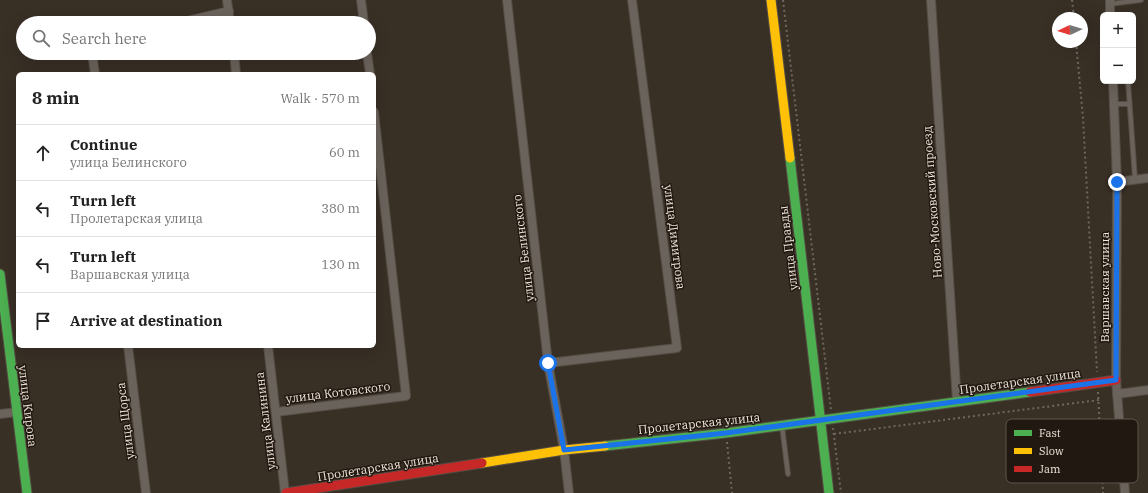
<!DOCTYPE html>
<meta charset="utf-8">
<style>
body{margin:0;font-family:"IBM Plex Serif",serif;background:#f6f6f6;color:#222}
.controls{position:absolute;right:12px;top:12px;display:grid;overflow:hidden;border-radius:6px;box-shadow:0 4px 16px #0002}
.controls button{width:36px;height:36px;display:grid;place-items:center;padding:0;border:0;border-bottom:1px solid #e0e0e0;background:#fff;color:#222;font:20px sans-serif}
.compass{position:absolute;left:1052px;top:12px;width:36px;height:36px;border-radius:50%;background:#fff;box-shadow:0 4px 16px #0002;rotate:266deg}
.stop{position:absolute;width:12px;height:12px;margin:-9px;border:3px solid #1a73e8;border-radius:50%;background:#fff}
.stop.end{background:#1a73e8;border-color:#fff;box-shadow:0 1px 4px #0008}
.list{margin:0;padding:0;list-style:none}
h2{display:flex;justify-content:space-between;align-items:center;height:52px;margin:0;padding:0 16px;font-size:17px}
h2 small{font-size:13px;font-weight:400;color:#767676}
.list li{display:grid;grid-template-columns:26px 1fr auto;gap:12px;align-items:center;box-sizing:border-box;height:56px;padding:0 16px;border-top:1px solid #e0e0e0}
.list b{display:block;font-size:15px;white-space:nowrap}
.list p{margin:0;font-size:13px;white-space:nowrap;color:#767676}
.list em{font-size:13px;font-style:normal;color:#767676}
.icon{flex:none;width:22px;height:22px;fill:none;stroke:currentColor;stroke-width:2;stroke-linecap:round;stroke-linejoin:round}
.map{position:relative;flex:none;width:1148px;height:493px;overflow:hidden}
.search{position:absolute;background:#fff;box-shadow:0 4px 16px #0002;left:16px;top:16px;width:360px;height:44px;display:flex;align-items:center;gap:10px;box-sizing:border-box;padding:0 14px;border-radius:22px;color:#767676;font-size:15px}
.panel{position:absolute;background:#fff;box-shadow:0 4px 16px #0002;left:16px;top:72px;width:360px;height:276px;border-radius:6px}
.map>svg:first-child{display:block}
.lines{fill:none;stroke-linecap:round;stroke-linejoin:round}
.lane-casing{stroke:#554c43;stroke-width:6}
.street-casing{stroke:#554c43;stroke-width:10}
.fast-casing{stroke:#554c43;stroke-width:11}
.slow-casing{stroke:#554c43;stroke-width:11}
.jam-casing{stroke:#554c43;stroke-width:11}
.path{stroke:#6e6861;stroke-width:2;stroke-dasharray:2 3;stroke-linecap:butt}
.lane{stroke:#6a635c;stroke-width:4}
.street{stroke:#6a635c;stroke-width:8}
.fast{stroke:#4caf50;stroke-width:9}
.slow{stroke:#ffc107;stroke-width:9}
.jam{stroke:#c62828;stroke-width:9}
.route{stroke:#1a73e8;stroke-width:5}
.labels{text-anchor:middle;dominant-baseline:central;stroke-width:3;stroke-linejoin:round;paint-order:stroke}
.street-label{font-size:12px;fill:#f0e5da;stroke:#211911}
.key{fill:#211911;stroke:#5f564d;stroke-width:1}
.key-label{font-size:11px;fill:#f0e5da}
</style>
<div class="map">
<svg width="1148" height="493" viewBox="0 0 1148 493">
<rect width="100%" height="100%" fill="#382f25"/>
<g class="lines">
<g class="lane-casing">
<g id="lane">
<polyline points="1110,4 1141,0"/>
<polyline points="1128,81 1135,179"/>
<polyline points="1114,104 1129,104"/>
<polyline points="782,426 788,474"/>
</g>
</g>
<g class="street-casing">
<g id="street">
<polyline points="227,0 230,23"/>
<polyline points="361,0 364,23"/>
<polyline points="507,0 548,363 564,450 569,493"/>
<polyline points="931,0 957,402"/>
<polyline points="1110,0 1110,15"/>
<polyline points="178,23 229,11"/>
<polyline points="92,53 95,74"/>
<polyline points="234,53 236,74"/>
<polyline points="367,53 370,74"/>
<polyline points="1113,81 1117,182 1116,380 1125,493"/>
<polyline points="1117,182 1148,178"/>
<polyline points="128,346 146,493"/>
<polyline points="268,346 285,493"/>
<polyline points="548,363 677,348 632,0"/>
<polyline points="1117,394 1148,390"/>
<polyline points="276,412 406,396 374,112"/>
<polyline points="0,414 17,412"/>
</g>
</g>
<g class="fast-casing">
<g id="fast">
<polyline points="790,158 829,493"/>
<polyline points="0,274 27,493"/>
<polyline points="605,446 726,433 1030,392"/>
</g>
</g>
<g class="slow-casing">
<g id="slow">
<polyline points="771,0 790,158"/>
<polyline points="482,463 564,450 605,446"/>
</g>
</g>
<g class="jam-casing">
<g id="jam">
<polyline points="1030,392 1116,380"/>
<polyline points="286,493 482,463"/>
</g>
</g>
<g class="path">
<polyline points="783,0 831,410"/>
<polyline points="1072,0 1074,18"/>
<polyline points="1076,42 1083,118 1097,372"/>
<polyline points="1098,392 1103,493"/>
<polyline points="833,428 841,493"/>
<polyline points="834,434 1099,400"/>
<polyline points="727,442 732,493"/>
</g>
<use href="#lane" class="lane"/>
<use href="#street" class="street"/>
<use href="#fast" class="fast"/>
<use href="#slow" class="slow"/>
<use href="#jam" class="jam"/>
</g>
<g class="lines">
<polyline class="route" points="548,363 564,450 726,433 1116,380 1117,182"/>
</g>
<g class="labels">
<g class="street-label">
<text transform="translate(932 202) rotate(-94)">Ново-Московский проезд</text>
<text transform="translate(675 237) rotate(83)">улица Димитрова</text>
<text transform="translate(523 248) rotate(-97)">улица Белинского</text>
<text transform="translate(788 248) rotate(-97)">улица Правды</text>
<text transform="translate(1104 287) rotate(-90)">Варшавская улица</text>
<text transform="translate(1020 381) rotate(-8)">Пролетарская улица</text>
<text transform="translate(338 392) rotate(-7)">улица Котовского</text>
<text transform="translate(28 406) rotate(83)">улица Кирова</text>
<text transform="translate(125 421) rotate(-97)">улица Щорса</text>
<text transform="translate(265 421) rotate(-97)">улица Калинина</text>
<text transform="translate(699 423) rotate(-6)">Пролетарская улица</text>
<text transform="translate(378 467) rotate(-9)">Пролетарская улица</text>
</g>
</g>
<rect x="1006" y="419" width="132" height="64" rx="6" class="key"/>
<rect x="1014" y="430" width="18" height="6" fill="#4caf50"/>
<rect x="1014" y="448" width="18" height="6" fill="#ffc107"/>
<rect x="1014" y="466" width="18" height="6" fill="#c62828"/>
<g class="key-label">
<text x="1039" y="437">Fast</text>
<text x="1039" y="455">Slow</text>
<text x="1039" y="473">Jam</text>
</g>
</svg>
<div class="controls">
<button>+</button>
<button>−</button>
</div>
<svg class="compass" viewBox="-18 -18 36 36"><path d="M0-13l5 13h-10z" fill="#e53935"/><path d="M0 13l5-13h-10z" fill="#767676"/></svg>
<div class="stop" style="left:548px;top:363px"></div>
<div class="stop end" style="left:1117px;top:182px"></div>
<div class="search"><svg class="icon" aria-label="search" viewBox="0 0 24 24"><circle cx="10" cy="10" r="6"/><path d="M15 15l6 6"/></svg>Search here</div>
<section class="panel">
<h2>8 min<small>Walk · 570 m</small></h2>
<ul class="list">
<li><svg class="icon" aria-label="ahead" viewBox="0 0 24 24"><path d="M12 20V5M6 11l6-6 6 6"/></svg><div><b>Continue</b><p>улица Белинского</p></div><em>60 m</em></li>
<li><svg class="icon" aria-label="left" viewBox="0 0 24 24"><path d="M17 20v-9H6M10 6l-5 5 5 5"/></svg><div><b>Turn left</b><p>Пролетарская улица</p></div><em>380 m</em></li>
<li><svg class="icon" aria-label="left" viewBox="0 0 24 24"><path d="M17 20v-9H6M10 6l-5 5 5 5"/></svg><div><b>Turn left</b><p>Варшавская улица</p></div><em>130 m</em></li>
<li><svg class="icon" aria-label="arrive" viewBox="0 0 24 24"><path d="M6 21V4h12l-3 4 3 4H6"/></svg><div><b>Arrive at destination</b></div></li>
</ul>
</section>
</div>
